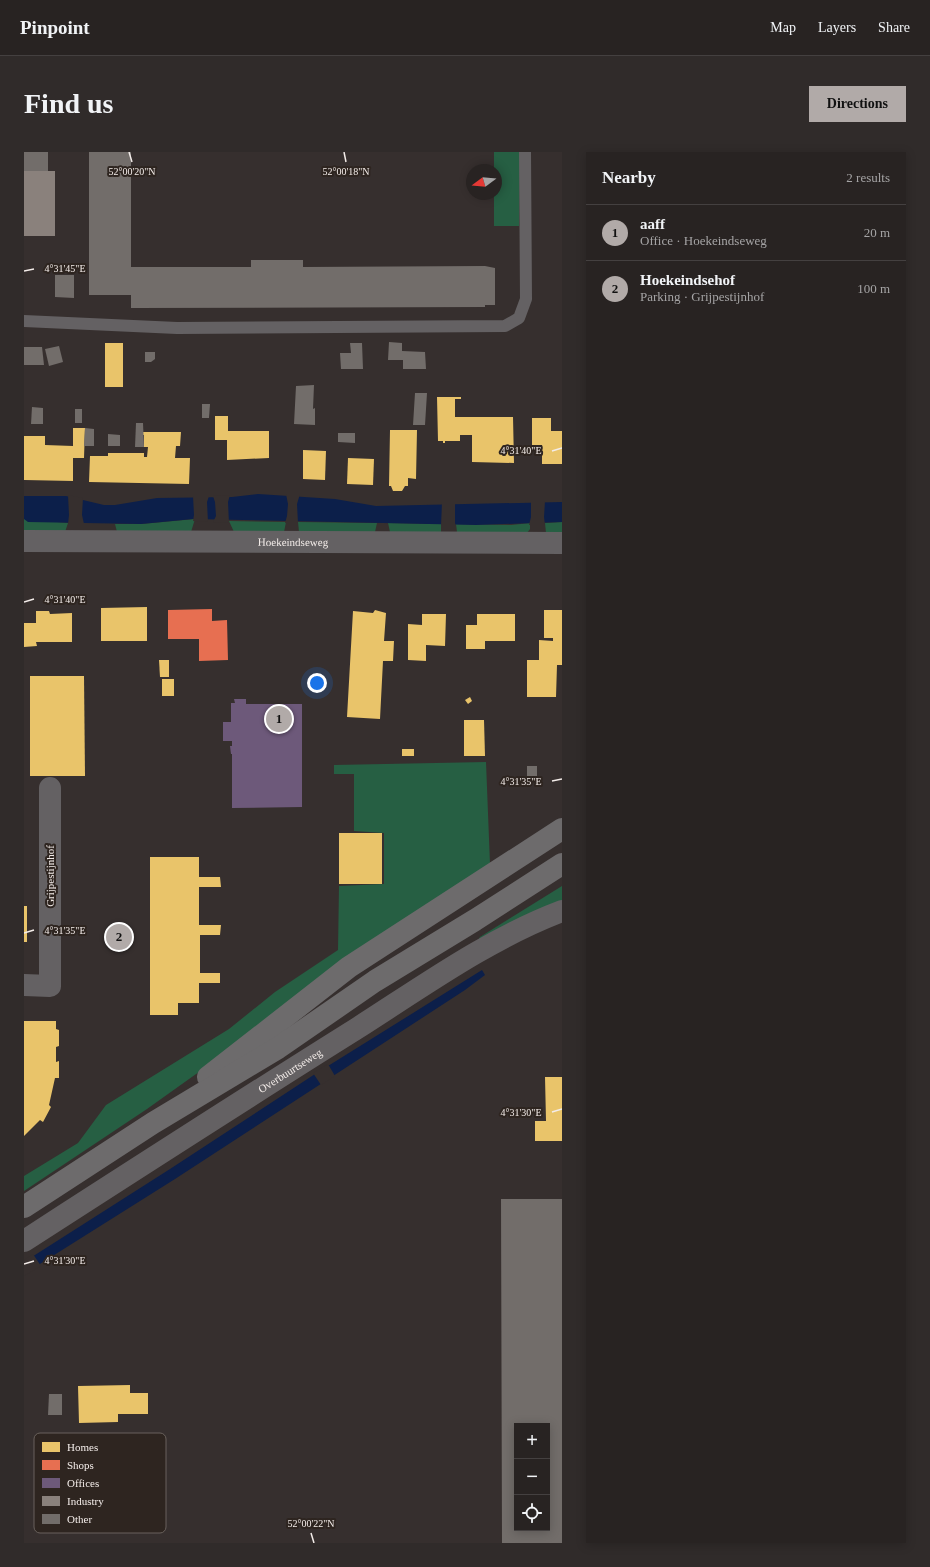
<!DOCTYPE html>
<meta charset="utf-8">
<style>
body{margin:0;font-family:"Times New Roman",serif;background:#302b2a;color:#f1f3f6}
.controls{position:absolute;right:12px;bottom:12px;display:grid;overflow:hidden;border-radius:0px;box-shadow:0 2px 10px #0003}
.controls button{width:36px;height:36px;display:grid;place-items:center;padding:0;border:0;border-bottom:1px solid #444040;background:#282322;color:#f1f3f6;font:20px sans-serif}
.compass{position:absolute;left:442px;top:12px;width:36px;height:36px;border-radius:50%;background:#282322;box-shadow:0 2px 10px #0003;rotate:254deg}
.you{position:absolute;left:293px;top:531px;width:14px;height:14px;margin:-10px;border:3px solid #fff;border-radius:50%;background:#1a73e8;box-shadow:0 0 0 6px #1a73e833}
.badge{display:grid;place-items:center;width:26px;height:26px;border-radius:50%;background:#b1aaa8;color:#111;font-size:13px;font-weight:700}
.pin{position:absolute;translate:-50% -50%;border:2px solid #fff;box-shadow:0 1px 4px #0006}
.list{margin:0;padding:0;list-style:none}
h2{display:flex;justify-content:space-between;align-items:center;height:52px;margin:0;padding:0 16px;font-size:17px}
h2 small{font-size:13px;font-weight:400;color:#a5a4a5}
.list li{display:grid;grid-template-columns:26px 1fr auto;gap:12px;align-items:center;box-sizing:border-box;height:56px;padding:0 16px;border-top:1px solid #444040}
.list b{display:block;font-size:15px;white-space:nowrap}
.list p{margin:0;font-size:13px;white-space:nowrap;color:#a5a4a5}
.list em{font-size:13px;font-style:normal;color:#a5a4a5}
.icon{flex:none;width:22px;height:22px;fill:none;stroke:currentColor;stroke-width:2;stroke-linecap:round;stroke-linejoin:round}
.map{position:relative;flex:none;width:538px;height:1391px;overflow:hidden;border-radius:0px}
header{display:flex;align-items:center;gap:24px;box-sizing:border-box;height:56px;padding:0 20px;background:#282322;border-bottom:1px solid #444040}
header strong{font-size:19px}
nav{display:flex;gap:22px;margin-inline-start:auto;font-size:14px}
.intro{display:flex;align-items:center;justify-content:space-between;box-sizing:border-box;height:96px;padding:0 24px}
h1{margin:0;font-size:28px}
.button{padding:10px 18px;border-radius:0px;background:#b1aaa8;color:#111;font-size:14px;font-weight:700}
main{display:flex;gap:24px;padding:0 24px}
aside{flex:1;background:#282322;border-radius:0px;box-shadow:0 2px 10px #0003}
.map>svg:first-child{display:block}
.green{fill:#265f43}
.water{fill:#0c1f4a}
.pier{fill:#362f2e}
.homes{fill:#e9c46a}
.shops{fill:#e76f51}
.offices{fill:#6d597a}
.industry{fill:#8a817c}
.building{fill:#726d6a;fill-rule:evenodd}
.lines{fill:none;stroke-linecap:round;stroke-linejoin:round}
.service{stroke:#646163;stroke-width:12}
.minor{stroke:#646163;stroke-width:22}
.tertiary{stroke:#646163;stroke-width:22}
.primary{stroke:#6d6b6c;stroke-width:22}
.ticks{fill:none;stroke:#f3ece9;stroke-width:1.5}
.labels{text-anchor:middle;dominant-baseline:central;stroke-width:4;stroke-linejoin:round;paint-order:stroke}
.street-label{font-size:11px;fill:#f3ece9;stroke:#2e2520}
.key{fill:#2e2520;stroke:#69615c;stroke-width:1}
.key-label{font-size:11px;fill:#f3ece9}
.ticks-label{font-size:10px;text-anchor:middle;fill:#f3ece9;stroke:#2e2520;stroke-width:4;stroke-linejoin:round;paint-order:stroke}
</style>
<header>
<strong>Pinpoint</strong>
<nav><a>Map</a><a>Layers</a><a>Share</a></nav>
</header>
<div class="intro"><h1>Find us</h1><a class="button">Directions</a></div>
<main>
<div class="map">
<svg width="538" height="1391" viewBox="0 0 538 1391">
<rect width="100%" height="100%" fill="#362f2e"/>
<g class="green">
<polygon points="470,0 496,0 495,74 470,74 470,42 472,42 472,18 470,18"/>
<polygon points="0,367 1,367 44,371 41,380 0,380"/>
<polygon points="171,367 167,380 93,380 91,372 117,372"/>
<polygon points="205,369 262,370 260,380 210,380"/>
<polygon points="274,370 353,371 351,380 275,380"/>
<polygon points="538,370 538,380 522,381 521,371"/>
<polygon points="364,371 417,372 417,380 366,380"/>
<polygon points="506,371 506,377 503,381 433,380 432,372 487,373"/>
<polygon points="462,610 466,712 123,957 0,1039 0,1024 54,991 82,953 205,877 251,840 314,798 315,734 360,732 360,681 330,679 330,622 310,622 310,613"/>
<polygon points="538,734 538,749 450,795 456,785"/>
</g>
<g class="water">
<polygon points="234,342 311,347 352,354 538,350 538,370 452,373 169,367 117,372 4,370 0,367 0,344 42,344 80,353 91,353 133,346 208,345"/>
<polygon points="458,818 461,823 441,838 151,1027 0,1122 0,1110 146,1017 288,924"/>
</g>
<g class="pier">
<polygon points="262,342 276,342 273,352 274,371 261,371 263,364 264,352"/>
<polygon points="44,343 59,346 58,363 60,372 44,372 45,363"/>
<polygon points="206,343 204,350 205,371 189,370 192,364 191,350 189,344"/>
<polygon points="169,344 185,344 183,350 184,370 169,369 170,363"/>
<polygon points="507,349 521,349 520,365 521,373 505,373 507,365"/>
<polygon points="418,350 431,350 431,371 432,374 417,374"/>
<polygon points="304,912 311,924 297,933 289,921"/>
<polygon points="9,1102 17,1114 0,1124 0,1108"/>
</g>
<g class="homes">
<rect x="81" y="191" width="18" height="44"/>
<polygon points="413,245 437,245 437,247 431,247 431,265 489,265 490,311 448,310 448,283 436,283 436,289 421,289 421,291 419,291 419,289 414,289"/>
<polygon points="191,264 204,264 204,279 245,279 245,306 203,308 203,288 191,288"/>
<polygon points="508,266 527,266 527,279 538,279 538,312 518,312 518,293 508,293"/>
<polygon points="49,276 61,276 60,306 49,306 49,329 0,328 0,284 21,284 21,293 49,294"/>
<polygon points="366,278 393,278 392,327 384,326 384,334 381,334 378,339 369,339 367,334 365,334"/>
<polygon points="119,280 157,280 156,294 152,294 151,306 166,306 165,332 65,330 66,304 84,304 84,301 120,301 120,305 123,305 124,295 120,295 120,283 119,283"/>
<polygon points="279,298 302,299 301,328 279,327"/>
<polygon points="324,306 350,307 349,333 323,332"/>
<polygon points="123,455 123,489 77,489 77,456"/>
<polygon points="351,458 362,461 360,489 370,489 369,509 359,509 356,567 323,565 329,459 349,461"/>
<polygon points="520,458 538,458 538,513 533,513 532,545 503,545 503,508 515,508 515,488 529,489 529,486 520,486"/>
<polygon points="12,459 25,459 26,462 48,461 48,490 12,490 13,494 0,495 0,471 12,471"/>
<polygon points="398,462 422,462 421,494 402,493 402,509 384,508 384,472 398,473"/>
<polygon points="453,462 491,462 491,489 461,489 461,497 442,497 442,473 453,473"/>
<polygon points="135,508 145,508 145,525 136,525"/>
<polygon points="6,524 60,524 61,624 6,624"/>
<rect x="138" y="527" width="12" height="17"/>
<polygon points="446,545 448,549 444,552 441,548"/>
<polygon points="440,568 460,568 461,604 440,604"/>
<rect x="378" y="597" width="12" height="7"/>
<rect x="315" y="681" width="43" height="51"/>
<polygon points="126,705 175,705 175,725 196,725 197,735 175,735 175,773 197,773 196,783 176,783 176,821 196,821 196,831 175,831 175,851 154,851 154,863 126,863"/>
<rect x="0" y="754" width="3" height="36"/>
<polygon points="0,869 32,869 32,877 35,878 35,894 32,895 32,910 35,909 35,926 31,926 25,953 27,955 19,970 16,968 0,984"/>
<polygon points="521,925 538,925 538,989 511,989 511,969 522,969"/>
<polygon points="106,1233 106,1241 124,1241 124,1262 94,1262 94,1270 55,1271 54,1234"/>
</g>
<polygon class="shops" points="188,457 188,469 203,468 204,508 175,509 175,487 144,487 144,458"/>
<polygon class="offices" points="210,547 222,547 222,552 278,552 278,655 208,656 208,602 207,602 206,594 208,594 208,589 199,589 199,570 207,570 207,551 211,551"/>
<rect class="industry" x="0" y="19" width="31" height="65"/>
<g class="building">
<rect x="0" y="0" width="24" height="19"/>
<polygon points="65,0 107,0 107,115 227,115 227,108 279,108 279,115 461,114 471,116 471,153 461,153 461,155 107,156 107,143 65,143"/>
<polygon points="31,123 50,123 50,146 31,145"/>
<polygon points="365,190 378,191 378,199 401,200 402,217 379,217 379,208 364,208"/>
<polygon points="326,191 338,191 339,217 317,217 316,201 327,201"/>
<polygon points="35,194 39,210 25,214 21,197"/>
<polygon points="0,195 18,195 20,213 0,213"/>
<polygon points="121,200 131,200 131,207 127,210 121,210"/>
<polygon points="290,233 289,257 291,256 291,273 270,272 272,234"/>
<polygon points="391,241 403,241 401,273 389,273"/>
<polygon points="178,252 186,252 185,266 178,266"/>
<polygon points="8,255 19,256 19,272 7,272"/>
<rect x="51" y="257" width="7" height="14"/>
<polygon points="112,271 119,271 120,295 111,295"/>
<polygon points="61,276 70,277 70,294 60,294"/>
<polygon points="314,281 331,281 331,291 314,290"/>
<polygon points="84,282 96,283 96,294 84,294"/>
<rect x="503" y="614" width="10" height="13"/>
<path d="M477,1047H538V1391H478ZM493,1274H523V1376H493Z"/>
<polygon points="25,1242 38,1242 38,1263 24,1263"/>
</g>
<g class="lines">
<polyline class="service" points="0,169 153,176 481,174 495,166 502,147 501,0"/>
<g class="minor">
<polyline points="0,833 26,834 26,636"/>
<path id="s1" d="M0,1089C110,1018 220,947 332,877C398,835 464,787 538,759"/>
</g>
<path class="tertiary" id="s2" d="M0,389L538,391"/>
<g class="primary">
<polyline points="184,925 325,815 538,677"/>
<polyline points="0,1055 129,971 254,896 351,829 451,768 538,712"/>
</g>
</g>
<path class="ticks" d="M105,0L108,10M320,0L322,10M0,119L10,117M528,299L538,296M0,450L10,447M528,629L538,627M0,781L10,778M528,960L538,957M0,1112L10,1109M287,1381L290,1391"/>
<g class="labels">
<g class="street-label">
<text stroke="none"><textPath href="#s2" startOffset="269">Hoekeindseweg</textPath></text>
<text transform="translate(26 724) rotate(-90)">Grijpestijnhof</text>
<text stroke="none"><textPath href="#s1" startOffset="316">Overbuurtseweg</textPath></text>
</g>
</g>
<rect x="10" y="1281" width="132" height="100" rx="6" class="key"/>
<rect x="18" y="1290" width="18" height="10" fill="#e9c46a"/>
<rect x="18" y="1308" width="18" height="10" fill="#e76f51"/>
<rect x="18" y="1326" width="18" height="10" fill="#6d597a"/>
<rect x="18" y="1344" width="18" height="10" fill="#8a817c"/>
<rect x="18" y="1362" width="18" height="10" fill="#726d6a"/>
<g class="key-label">
<text x="43" y="1299">Homes</text>
<text x="43" y="1317">Shops</text>
<text x="43" y="1335">Offices</text>
<text x="43" y="1353">Industry</text>
<text x="43" y="1371">Other</text>
</g>
<g class="ticks-label">
<text x="108" y="23">52°00'20"N</text>
<text x="322" y="23">52°00'18"N</text>
<text x="41" y="120">4°31'45"E</text>
<text x="497" y="302">4°31'40"E</text>
<text x="41" y="451">4°31'40"E</text>
<text x="497" y="633">4°31'35"E</text>
<text x="41" y="782">4°31'35"E</text>
<text x="497" y="964">4°31'30"E</text>
<text x="41" y="1112">4°31'30"E</text>
<text x="287" y="1375">52°00'22"N</text>
</g>
</svg>
<div class="controls">
<button>+</button>
<button>−</button>
<button><svg class="icon" aria-label="locate" viewBox="0 0 24 24"><circle cx="12" cy="12" r="6"/><path d="M12 2v4M12 18v4M2 12h4M18 12h4"/></svg></button>
</div>
<svg class="compass" viewBox="-18 -18 36 36"><path d="M0-13l5 13h-10z" fill="#e53935"/><path d="M0 13l5-13h-10z" fill="#a5a4a5"/></svg>
<div class="you"></div>
<div class="pin badge" style="left:255px;top:567px">1</div>
<div class="pin badge" style="left:95px;top:785px">2</div>
</div>
<aside>
<h2>Nearby<small>2 results</small></h2>
<ul class="list">
<li><span class="badge">1</span><div><b>aaff</b><p>Office · Hoekeindseweg</p></div><em>20 m</em></li>
<li><span class="badge">2</span><div><b>Hoekeindsehof</b><p>Parking · Grijpestijnhof</p></div><em>100 m</em></li>
</ul>
</aside>
</main>
